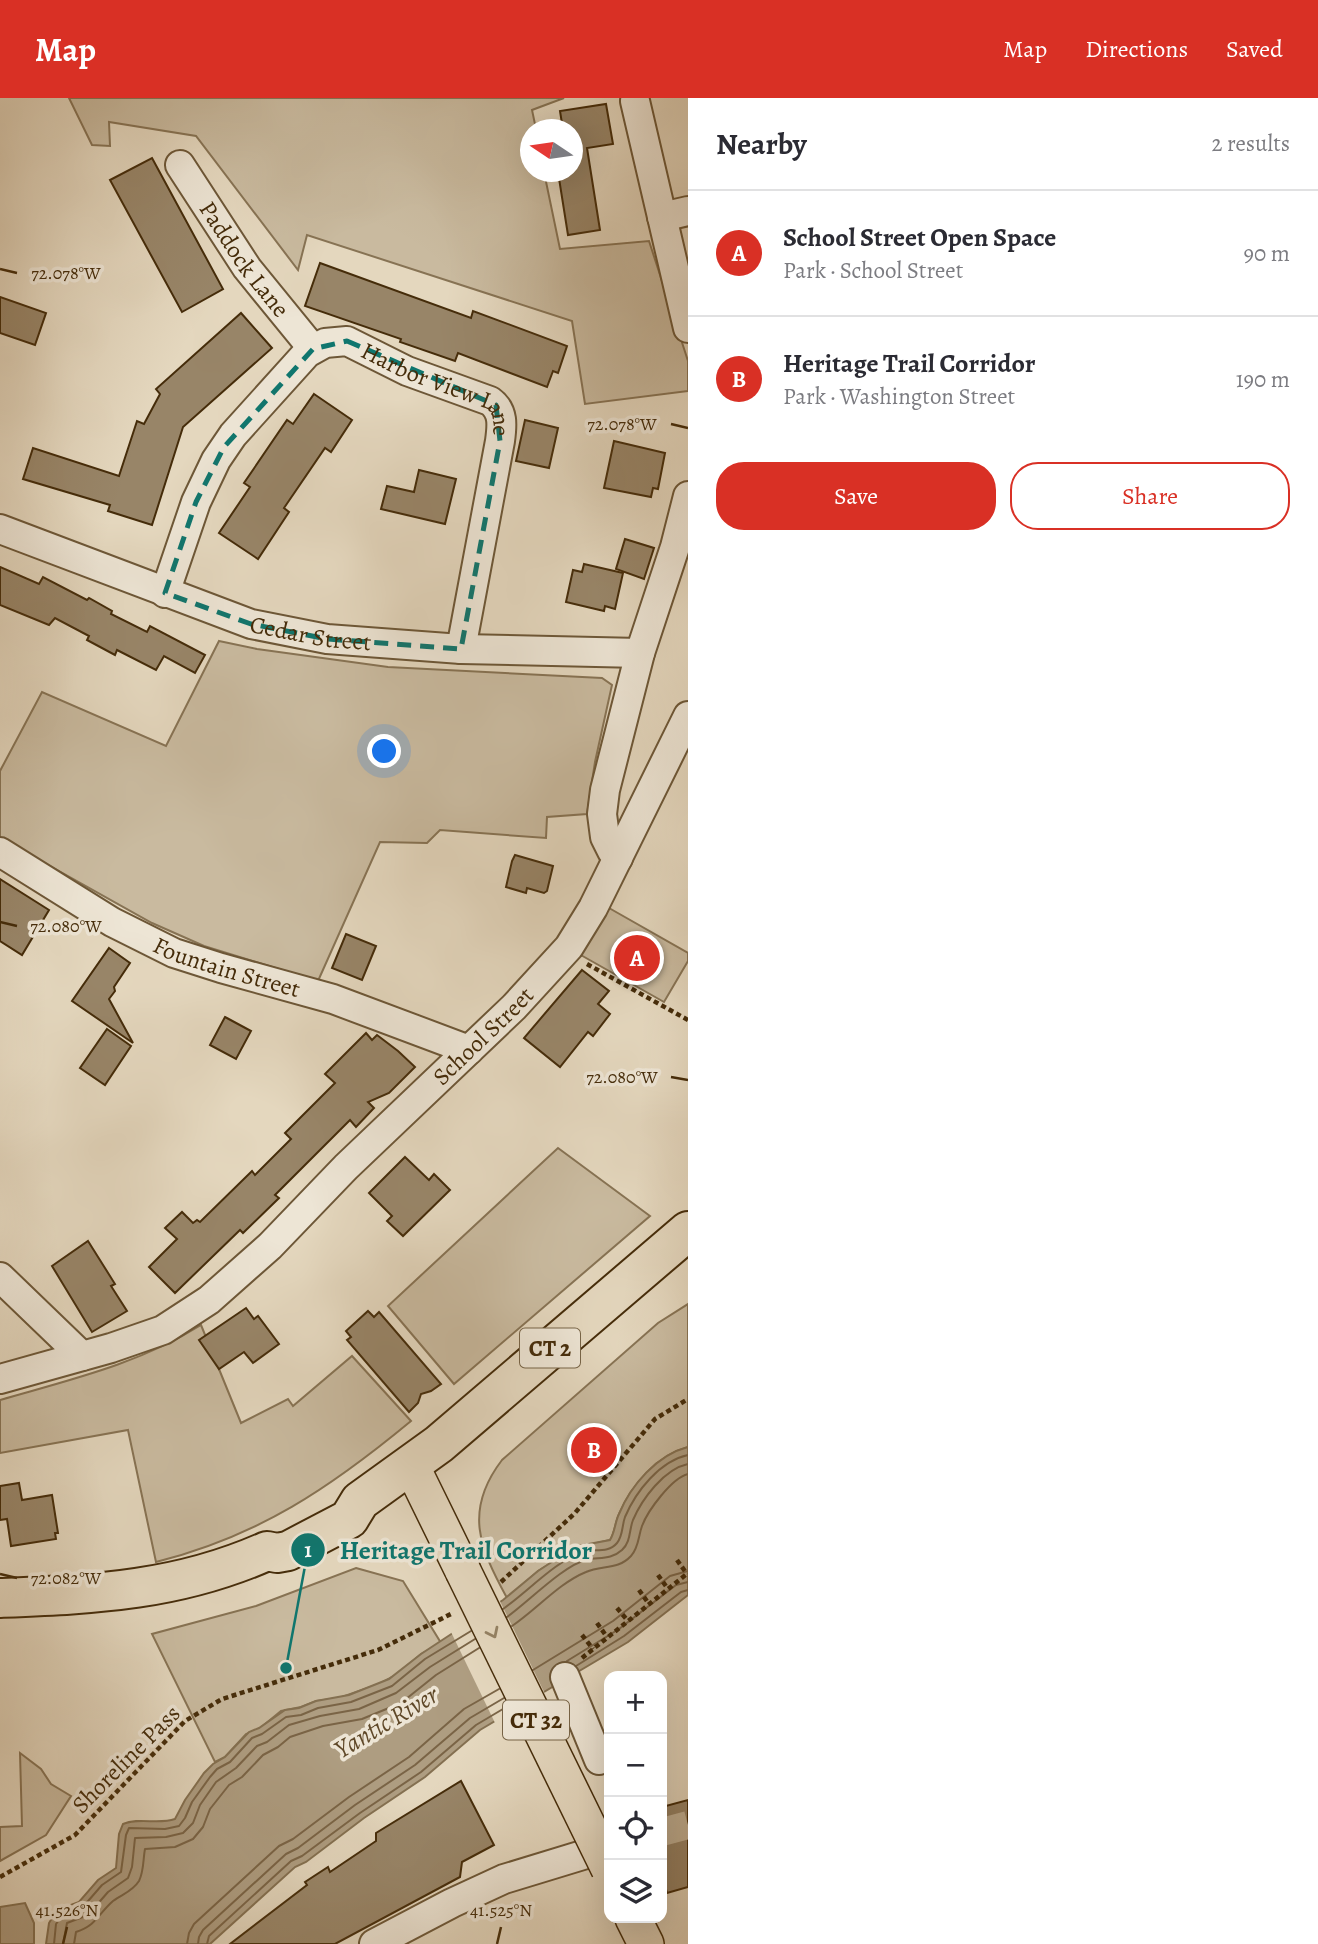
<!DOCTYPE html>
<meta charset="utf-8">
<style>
body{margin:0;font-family:Alegreya,serif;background:#f7f7f7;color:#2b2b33}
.controls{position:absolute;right:21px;bottom:21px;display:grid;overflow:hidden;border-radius:14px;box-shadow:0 7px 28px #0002}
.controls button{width:63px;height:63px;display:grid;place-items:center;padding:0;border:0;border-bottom:2px solid #e1e1e2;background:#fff;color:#2b2b33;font:35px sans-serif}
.compass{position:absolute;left:520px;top:21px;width:63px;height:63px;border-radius:50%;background:#fff;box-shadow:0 7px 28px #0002;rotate:283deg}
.you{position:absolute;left:385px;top:654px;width:24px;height:24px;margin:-18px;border:5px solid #fff;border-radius:50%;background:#1a73e8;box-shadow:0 0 0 10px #1a73e833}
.badge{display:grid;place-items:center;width:46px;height:46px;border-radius:50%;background:#d93025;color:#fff;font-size:23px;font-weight:700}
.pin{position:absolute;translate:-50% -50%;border:4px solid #fff;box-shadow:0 2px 7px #0006}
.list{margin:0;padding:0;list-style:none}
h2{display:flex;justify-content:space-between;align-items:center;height:91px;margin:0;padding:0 28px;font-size:30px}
h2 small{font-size:23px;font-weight:400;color:#7c7c81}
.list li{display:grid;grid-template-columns:46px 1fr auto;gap:21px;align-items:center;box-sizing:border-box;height:126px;padding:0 28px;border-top:2px solid #e1e1e2}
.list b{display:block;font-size:26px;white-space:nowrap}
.list p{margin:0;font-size:23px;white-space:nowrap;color:#7c7c81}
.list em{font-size:23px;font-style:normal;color:#7c7c81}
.actions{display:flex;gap:14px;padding:21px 28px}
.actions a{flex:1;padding:16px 0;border:2px solid #d93025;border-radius:28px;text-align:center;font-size:24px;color:#d93025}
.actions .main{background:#d93025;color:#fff}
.icon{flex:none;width:38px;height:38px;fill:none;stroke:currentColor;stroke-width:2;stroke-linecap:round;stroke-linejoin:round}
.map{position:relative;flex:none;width:688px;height:1846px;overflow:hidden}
header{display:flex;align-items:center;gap:42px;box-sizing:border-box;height:98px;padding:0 35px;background:#d93025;color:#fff}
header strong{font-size:33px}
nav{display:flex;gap:38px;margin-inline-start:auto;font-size:24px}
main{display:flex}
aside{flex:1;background:#fff}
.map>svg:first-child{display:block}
.green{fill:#c9ba9f;stroke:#877354;stroke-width:2}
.water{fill:#ae9d81;stroke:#847051;stroke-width:2}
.pier{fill:#e4d7be}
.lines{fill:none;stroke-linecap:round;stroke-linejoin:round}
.shore{stroke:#7a6446;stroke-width:2}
.building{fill:#988568;stroke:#452c0a;stroke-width:2}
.minor-tunnel{stroke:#c4b59a;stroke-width:28;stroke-dasharray:28 14;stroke-linecap:butt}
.minor-casing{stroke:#6d5737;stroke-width:32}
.major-casing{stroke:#452c0a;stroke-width:38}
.highway-casing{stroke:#452c0a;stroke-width:42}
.path{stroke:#452c0a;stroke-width:4.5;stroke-dasharray:5 3.5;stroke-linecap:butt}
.minor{stroke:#ede5d5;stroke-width:28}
.major{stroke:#e4d7be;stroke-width:35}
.highway{stroke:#e4d7be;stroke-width:38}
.major-bridge-casing{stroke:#452c0a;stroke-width:38;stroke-linecap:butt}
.major-bridge{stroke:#e4d7be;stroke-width:35}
.oneway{stroke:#948264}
.marked{fill:none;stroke:#0f766e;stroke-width:5;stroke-dasharray:14 9;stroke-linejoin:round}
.ticks{fill:none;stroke:#452c0a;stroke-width:2.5}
.labels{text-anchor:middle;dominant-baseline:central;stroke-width:7;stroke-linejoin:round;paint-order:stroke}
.shield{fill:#ede5d5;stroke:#776447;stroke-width:2}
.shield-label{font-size:23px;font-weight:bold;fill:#452c0a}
.street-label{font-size:24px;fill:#452c0a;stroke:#ede5d5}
.water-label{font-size:26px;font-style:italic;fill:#5f4828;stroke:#ede5d5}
.ticks-label{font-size:18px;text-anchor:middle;fill:#452c0a;stroke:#ede5d5;stroke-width:7;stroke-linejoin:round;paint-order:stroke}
.leader{fill:none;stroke:#0f766e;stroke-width:2.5}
.callout-dot{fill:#0f766e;stroke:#ede5d5;stroke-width:2.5}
.mark-label{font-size:21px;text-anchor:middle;font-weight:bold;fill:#fff}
.callout-label{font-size:26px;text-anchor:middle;font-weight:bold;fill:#0f766e;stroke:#ede5d5;stroke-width:7;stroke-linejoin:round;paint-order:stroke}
</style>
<header>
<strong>Map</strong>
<nav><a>Map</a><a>Directions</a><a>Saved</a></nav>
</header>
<main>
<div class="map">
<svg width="688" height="1846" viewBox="0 0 688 1846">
<rect width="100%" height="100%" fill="#e4d7be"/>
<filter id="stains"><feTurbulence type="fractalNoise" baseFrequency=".00286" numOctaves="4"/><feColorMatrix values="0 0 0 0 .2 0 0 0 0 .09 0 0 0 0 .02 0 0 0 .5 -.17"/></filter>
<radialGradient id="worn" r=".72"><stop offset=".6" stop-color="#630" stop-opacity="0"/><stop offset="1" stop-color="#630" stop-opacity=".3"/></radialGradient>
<g class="green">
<polygon points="69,0 564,0 532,12 536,31 530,32 530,74 544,74 560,151 649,143 688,263 688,293 585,306 572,223 307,137 298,172 196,38 109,24 110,48 92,47"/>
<polygon points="219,543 257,551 388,569 602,580 612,587 595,664 587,716 547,719 546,740 440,732 427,745 380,744 318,883 204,848 152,825 0,740 0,673 42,594 166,648"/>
<polygon points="609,810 688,855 688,863 664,904 579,856"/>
<polygon points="558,1050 650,1118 454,1286 388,1208"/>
<path d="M688,1206V1349C657,1357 631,1387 619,1416C615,1424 615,1434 610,1442L575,1450L538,1473L507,1500C480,1450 463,1413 502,1362L658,1225Z"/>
<path d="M201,1227L241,1325L288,1301L293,1308L352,1258L411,1323C330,1390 259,1438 156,1464L128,1332L0,1355V1302C69,1282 139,1266 201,1227Z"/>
<polygon points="356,1470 403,1483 441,1545 421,1556 396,1577 379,1586 339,1600 316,1603 301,1609 281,1613 259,1631 246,1636 225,1659 215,1664 152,1536 256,1508"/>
<polygon points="20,1655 41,1671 51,1686 71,1698 46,1737 0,1763 0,1729 22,1728"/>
</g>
<g class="water">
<path d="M688,1349V1497L628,1544L480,1632L425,1679L364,1720L306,1764L295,1769L210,1846H46L49,1825L57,1812L79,1804L98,1782L116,1770L119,1736L123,1726C139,1719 158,1727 175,1721L185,1702L204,1675L213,1666L225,1659L249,1634L259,1630L285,1612L299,1610L316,1603L349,1597L389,1581L421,1556L503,1502L538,1473L564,1456L578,1448L610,1442C615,1434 615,1424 619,1416C631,1387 657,1357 688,1349Z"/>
<polygon points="25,1805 34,1825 34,1846 0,1846 0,1809"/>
</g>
<polygon class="pier" points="499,1501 546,1598 496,1627 451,1534"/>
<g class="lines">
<g class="shore">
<path d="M503,1511C526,1495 556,1463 582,1454C593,1450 608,1456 617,1445C623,1438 622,1427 625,1419C636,1393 660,1363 688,1357"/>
<path d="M507,1519C527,1505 564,1467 586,1462C599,1459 611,1462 622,1452C631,1444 629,1432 633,1422C642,1401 664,1371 688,1366"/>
<path d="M512,1528C536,1512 559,1485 586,1474C602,1467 618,1472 631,1458C639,1449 638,1439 642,1428C648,1412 672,1380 688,1376"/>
<polyline points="567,1563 619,1531 676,1487 688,1484"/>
<polyline points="576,1568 624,1538 681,1494 688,1492"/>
<polyline points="533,1572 613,1523 670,1478 688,1473"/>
<polyline points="54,1846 56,1826 62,1818 82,1810 102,1787 121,1774 126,1737 129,1730 165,1731 179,1728 185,1720 192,1704 210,1679 217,1671 230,1664 252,1640 262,1636 286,1619 301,1617 318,1610 351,1604 392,1588 425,1561 471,1533"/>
<polyline points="63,1846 67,1825 88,1817 108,1794 128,1780 132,1769 135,1740 166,1739 183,1735 193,1725 200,1707 216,1684 236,1670 257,1648 267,1644 289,1627 320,1618 359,1611 396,1595 430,1569 475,1541"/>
<path d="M74,1846L76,1834C97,1827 98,1816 113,1803C122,1796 132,1794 139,1783C144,1773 143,1761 145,1751L175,1749L193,1741L203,1729L210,1711L229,1687L242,1679L263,1657L278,1649L290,1639L323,1628L362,1621L401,1605L436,1577L479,1550"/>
<polyline points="187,1846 189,1835 194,1826 279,1748 293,1741 349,1699 409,1659 464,1611 499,1591"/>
<polyline points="198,1846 199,1839 203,1832 286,1756 298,1750 355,1707 415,1667 470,1620 504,1600"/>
<polyline points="207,1846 209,1838 291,1763 302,1758 360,1715 421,1674 476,1627 508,1608"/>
</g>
</g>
<g class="building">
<polygon points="606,6 613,46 587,50 600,132 568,137 558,74 572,74 572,32 563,32 560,13"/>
<polygon points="152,60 223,191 182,214 110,82"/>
<polygon points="320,165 471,220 473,213 567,248 558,275 553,273 547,289 458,255 455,263 400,244 401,241 305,208"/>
<polygon points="0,199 46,215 35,247 0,235"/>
<polygon points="241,215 272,250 183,329 152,427 108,413 110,407 23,381 33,350 119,378 137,323 144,326 160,296 156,291"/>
<polygon points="314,296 352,322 331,354 325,350 284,410 289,414 258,461 219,435 250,389 244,385 287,322 293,326"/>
<polygon points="525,322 558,330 549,370 516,363"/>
<polygon points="614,343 665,355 658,391 653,390 651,399 604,390"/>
<polygon points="419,372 456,381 445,426 381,411 387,388 414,394"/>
<polygon points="625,441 654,450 644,481 616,471"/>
<polygon points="584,466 623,475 615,511 605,508 604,513 566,504 573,472 582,474"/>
<polygon points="0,469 39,486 43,479 87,502 89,500 112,513 111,516 147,534 150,528 205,557 195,575 164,558 156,572 117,552 115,557 87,542 89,538 55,520 49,527 0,507"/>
<polygon points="515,757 553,768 547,793 544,795 527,790 526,795 506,789 512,763"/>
<polygon points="0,781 49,812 22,857 0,843"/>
<polygon points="346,836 376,848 362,882 332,870"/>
<polygon points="109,850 130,865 114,889 115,893 109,901 133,945 72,903"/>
<polygon points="582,872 609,893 598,906 610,916 593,938 588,934 560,969 524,940"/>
<polygon points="225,919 251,933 236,961 210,947"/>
<polygon points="107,931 131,948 105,987 80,970"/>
<polygon points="366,935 372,942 377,937 398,953 415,969 389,995 368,1004 374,1010 356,1029 350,1022 275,1097 279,1100 243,1135 240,1132 175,1195 149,1169 177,1141 165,1130 182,1114 193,1125 197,1122 200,1124 252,1073 255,1077 291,1041 285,1035 335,985 325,976"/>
<polygon points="405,1059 429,1082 434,1076 450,1092 403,1138 387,1123 392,1118 369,1095"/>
<polygon points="88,1143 115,1186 111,1188 127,1213 92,1234 52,1168"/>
<polygon points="246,1210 254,1221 258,1218 279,1246 253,1265 244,1254 219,1271 199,1242"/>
<polygon points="368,1213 374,1219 379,1214 441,1286 431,1293 421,1296 418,1305 409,1314 347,1242 351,1239 346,1233"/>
<polygon points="19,1385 22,1402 52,1397 58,1435 55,1435 56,1441 11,1448 7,1421 0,1422 0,1388"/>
<polygon points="461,1683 494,1747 462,1764 460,1779 335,1846 230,1846 307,1787 305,1784 328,1769 330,1774 376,1743 376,1735"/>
<polygon points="688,1702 688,1789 667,1795 662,1776 662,1709"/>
</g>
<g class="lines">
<polyline class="minor-tunnel" points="662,1734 688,1727"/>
<g class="minor-casing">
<g id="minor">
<polyline points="635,3 688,230"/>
<path id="s1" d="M180,67L247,170L313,251"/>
<polyline points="662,119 688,113"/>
<path id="s2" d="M0,431L251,526L327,541L461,551L640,555"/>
<path id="s3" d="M165,495L196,404L216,362L233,337L307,255L325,245L347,243L407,273L490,303C504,313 502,328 500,343L461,551"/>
<path id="s4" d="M0,754L112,824L174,855L221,870L333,901L469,952"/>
<polyline points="618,760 612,753 605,739 602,716 605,692 640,555 675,449 688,398"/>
<polyline points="0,1179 82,1258"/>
<path id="s5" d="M0,1281L111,1250L163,1232L209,1202L270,1148L346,1069L514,909L569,849L593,810L688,618"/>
<polyline points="565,1579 599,1662"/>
<polyline points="374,1846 452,1805 504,1781 609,1749"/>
</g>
</g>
<g class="major-casing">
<g id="major">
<polyline points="411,1367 463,1473"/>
<polyline points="633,1820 646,1846"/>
</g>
</g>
<g class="highway-casing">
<path id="highway" d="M0,1500C96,1496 177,1493 267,1453L277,1455L288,1453L349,1421L360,1403L439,1346L688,1133"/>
</g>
<g class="path">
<polyline points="587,866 688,922"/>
<polyline points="677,1462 687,1476"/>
<polyline points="658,1477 668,1491"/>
<polyline points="501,1484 575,1415 655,1321 688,1301"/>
<polyline points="639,1492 649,1506"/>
<polyline points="617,1510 628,1523"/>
<polyline points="597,1525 607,1539"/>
<polyline points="582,1537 593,1551"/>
<polyline points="582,1560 688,1475"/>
<polyline points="0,1779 75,1737 185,1623 222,1601 378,1552 453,1515"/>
</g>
<use href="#minor" class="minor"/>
<use href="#major" class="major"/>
<use href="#highway" class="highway"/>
<g class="major-bridge-casing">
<polyline id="major-bridge" points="463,1473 609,1771"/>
</g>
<use href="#major-bridge" class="major-bridge"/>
</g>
<defs><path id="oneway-chevron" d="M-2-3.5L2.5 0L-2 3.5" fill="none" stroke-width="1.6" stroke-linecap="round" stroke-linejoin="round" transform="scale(1.75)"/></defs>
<use class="oneway" href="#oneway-chevron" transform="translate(493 1535) rotate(64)"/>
<path class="marked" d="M347,243L496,307L500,343L461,551L327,541L251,526L165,495L196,404L224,349L313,251Z"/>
<path class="ticks" d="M0,171L17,175M671,326L688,330M0,824L17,828M671,979L688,982M0,1476L17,1480M63,1846L67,1829M497,1846L501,1829"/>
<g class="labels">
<g class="shield">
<rect x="520" y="1230.5" width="60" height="39" rx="5"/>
<rect x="503" y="1602.5" width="66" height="39" rx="5"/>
</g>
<g class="shield-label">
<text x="550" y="1250">CT 2</text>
<text x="536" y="1622">CT 32</text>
</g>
<g class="street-label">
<text stroke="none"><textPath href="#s1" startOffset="114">Paddock Lane</textPath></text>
<text stroke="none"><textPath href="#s3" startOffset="432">Harbor View Lane</textPath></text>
<text stroke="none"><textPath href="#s2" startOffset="329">Cedar Street</textPath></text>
<text stroke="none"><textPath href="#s4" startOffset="256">Fountain Street</textPath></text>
<text stroke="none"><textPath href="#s5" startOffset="606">School Street</textPath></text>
<text transform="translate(126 1661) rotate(-45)">Shoreline Pass</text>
</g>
<g class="water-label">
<text transform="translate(386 1624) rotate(-31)">Yantic River</text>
</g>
</g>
<g class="ticks-label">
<text x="66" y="181">72.078°W</text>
<text x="622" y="332">72.078°W</text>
<text x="66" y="834">72.080°W</text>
<text x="622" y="985">72.080°W</text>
<text x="66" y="1486">72.082°W</text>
<text x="67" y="1818">41.526°N</text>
<text x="501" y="1818">41.525°N</text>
</g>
<path class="leader" d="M286 1570L308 1452"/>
<g class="callout-dot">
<circle cx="286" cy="1570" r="7"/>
<circle cx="308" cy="1452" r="18"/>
</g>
<g class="mark-label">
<text x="308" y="1459">1</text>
</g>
<g class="callout-label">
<text x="466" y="1461">Heritage Trail Corridor</text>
</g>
<rect width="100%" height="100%" filter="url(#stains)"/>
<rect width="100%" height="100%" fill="url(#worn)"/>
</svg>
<div class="controls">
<button>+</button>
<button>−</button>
<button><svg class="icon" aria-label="locate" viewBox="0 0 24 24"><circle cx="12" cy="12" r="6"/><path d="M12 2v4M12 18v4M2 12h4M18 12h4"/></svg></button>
<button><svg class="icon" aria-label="layers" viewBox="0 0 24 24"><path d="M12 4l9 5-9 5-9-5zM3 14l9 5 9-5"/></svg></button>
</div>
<svg class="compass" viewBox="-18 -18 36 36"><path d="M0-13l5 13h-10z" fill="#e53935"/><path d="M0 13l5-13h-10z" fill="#7c7c81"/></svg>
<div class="you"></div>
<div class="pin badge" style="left:637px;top:860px">A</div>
<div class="pin badge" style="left:594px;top:1352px">B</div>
</div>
<aside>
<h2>Nearby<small>2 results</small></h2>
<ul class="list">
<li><span class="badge">A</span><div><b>School Street Open Space</b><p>Park · School Street</p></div><em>90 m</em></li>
<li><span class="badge">B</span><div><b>Heritage Trail Corridor</b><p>Park · Washington Street</p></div><em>190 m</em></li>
</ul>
<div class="actions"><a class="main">Save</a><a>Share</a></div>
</aside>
</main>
